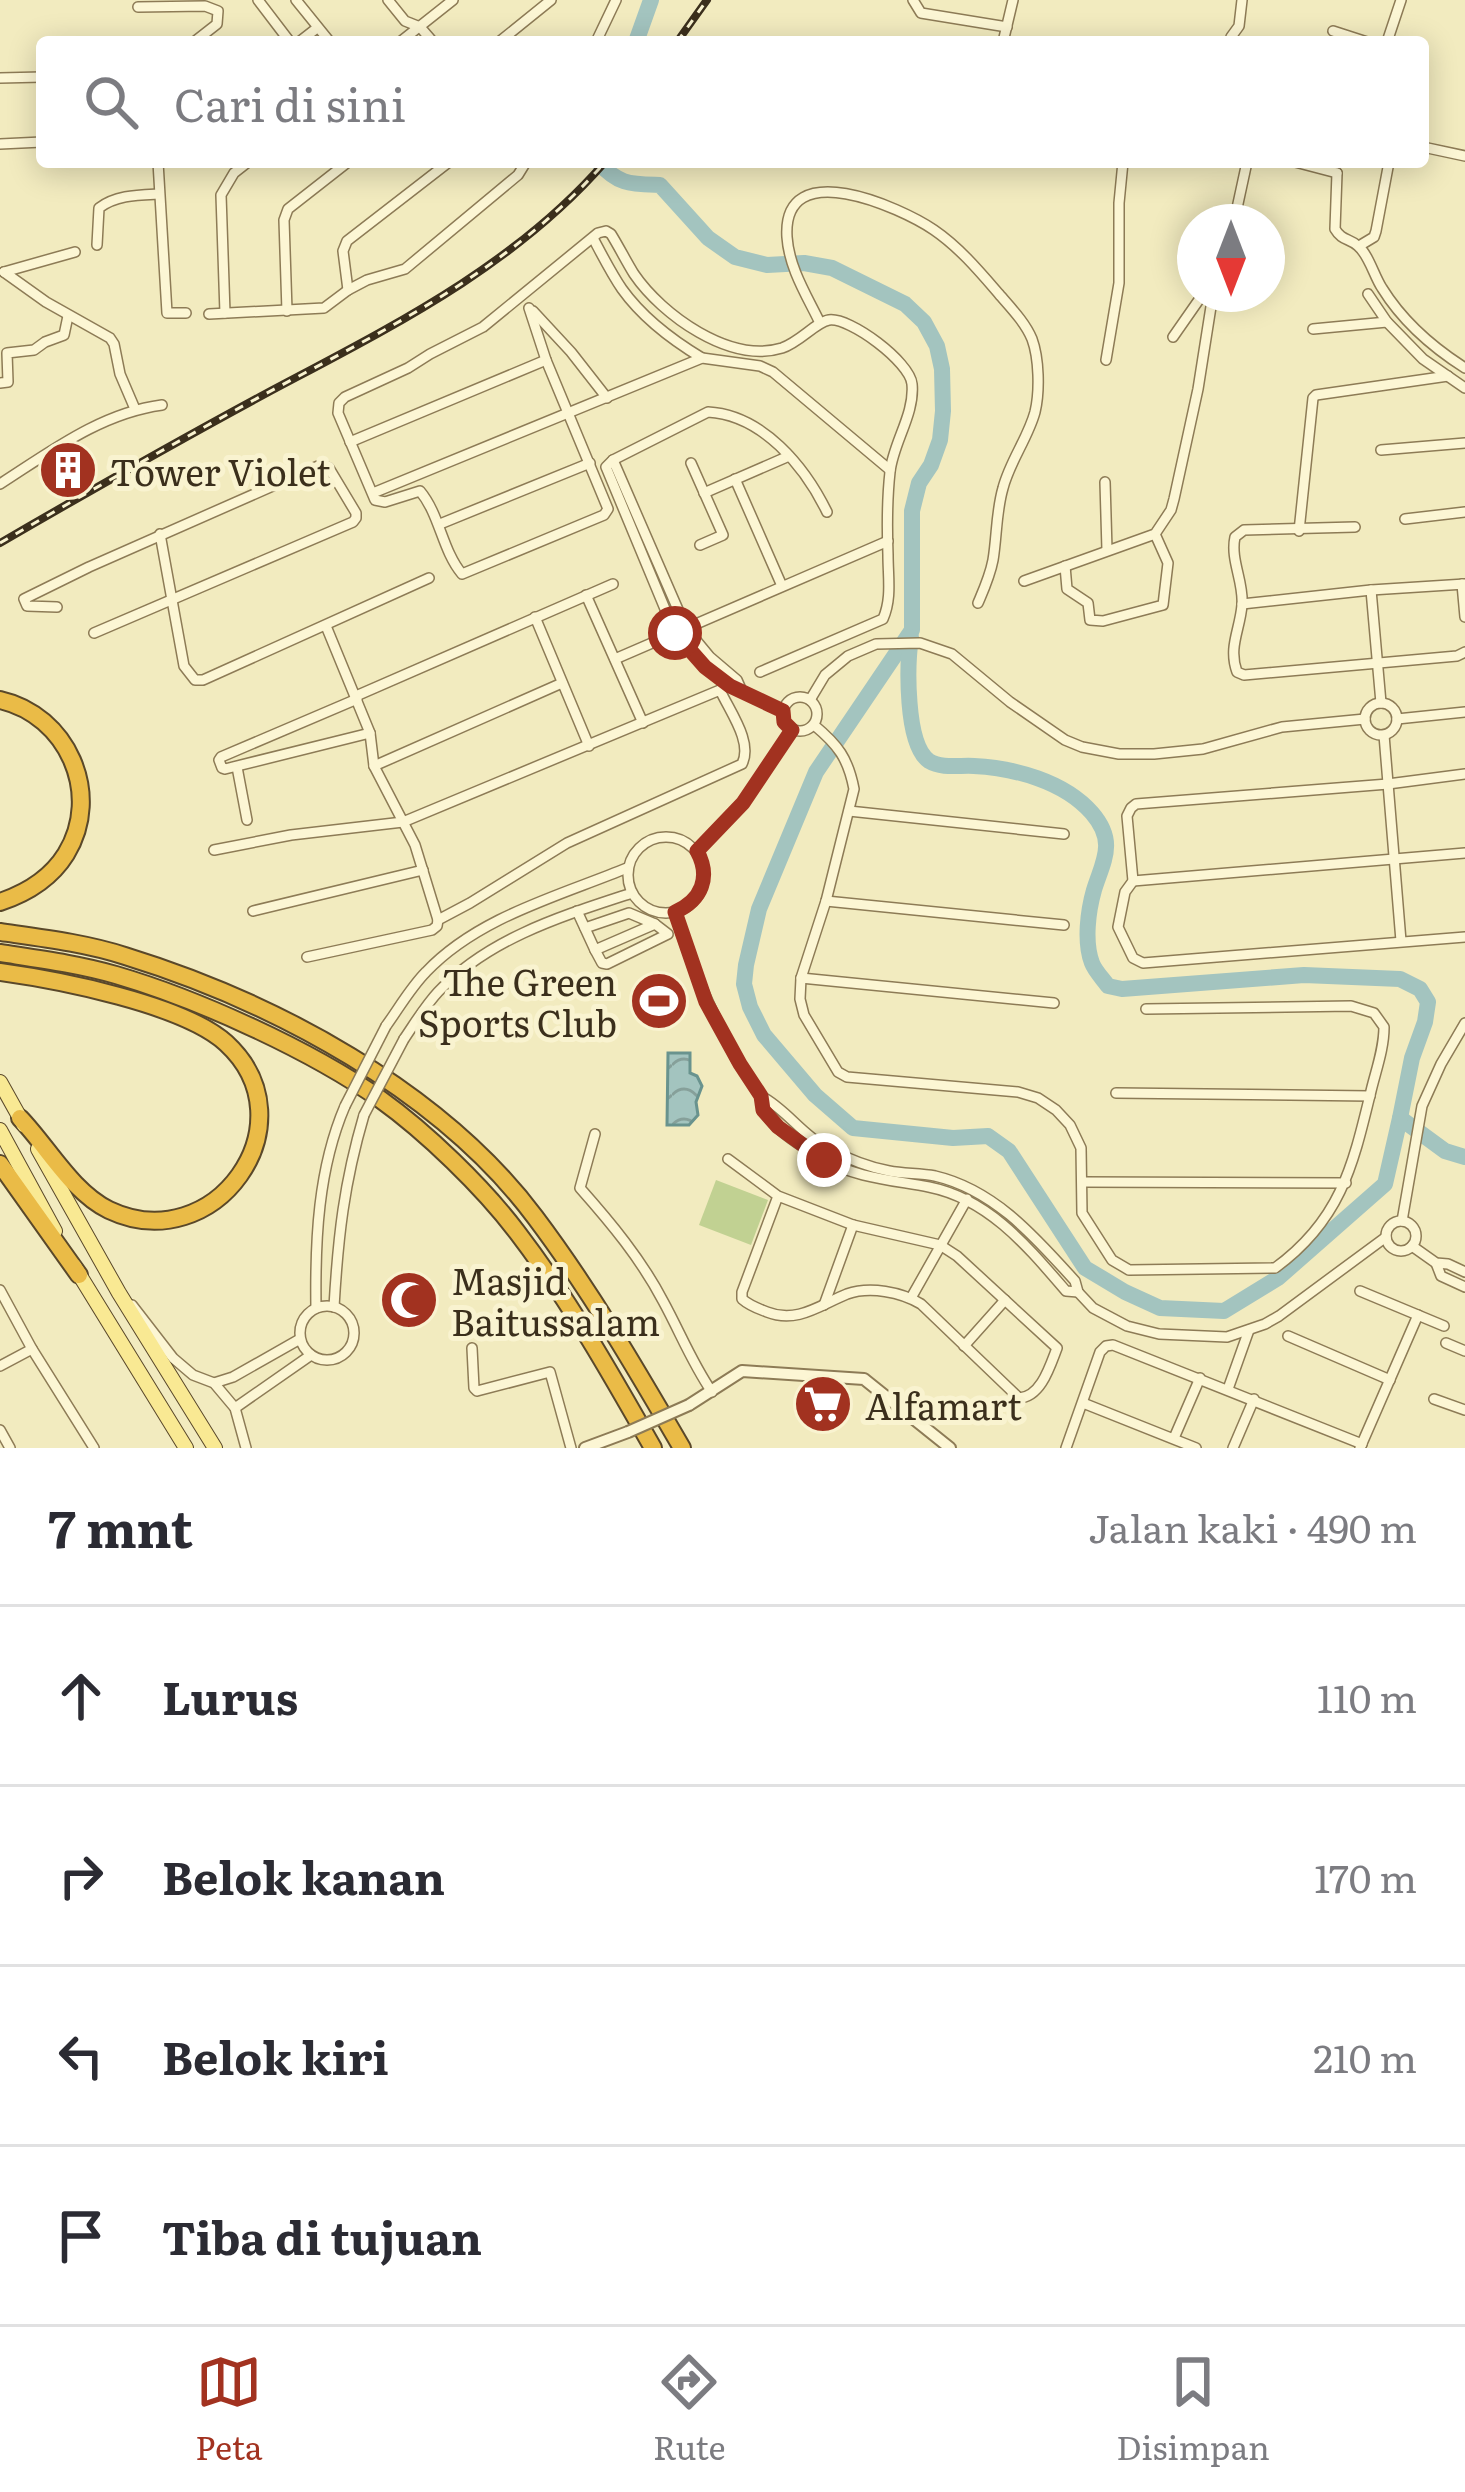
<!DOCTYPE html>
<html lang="id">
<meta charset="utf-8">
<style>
body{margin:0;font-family:Literata,serif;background:#f7f7f7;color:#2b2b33}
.compass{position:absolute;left:1177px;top:204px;width:108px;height:108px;border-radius:50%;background:#fff;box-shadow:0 6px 30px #0003;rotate:180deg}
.stop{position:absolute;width:36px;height:36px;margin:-27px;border:9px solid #a23220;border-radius:50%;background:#fff}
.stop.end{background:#a23220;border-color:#fff;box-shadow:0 3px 12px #0008}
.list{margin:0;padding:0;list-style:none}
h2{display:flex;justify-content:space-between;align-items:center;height:156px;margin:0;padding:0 48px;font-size:51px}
h2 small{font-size:39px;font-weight:400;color:#7c7c81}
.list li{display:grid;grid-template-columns:78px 1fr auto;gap:36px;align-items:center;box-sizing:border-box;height:180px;padding:0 48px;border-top:3px solid #e1e1e2}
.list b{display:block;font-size:45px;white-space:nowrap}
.list em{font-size:39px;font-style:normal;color:#7c7c81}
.icon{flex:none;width:66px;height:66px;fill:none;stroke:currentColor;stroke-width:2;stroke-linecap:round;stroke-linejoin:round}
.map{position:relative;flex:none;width:1465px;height:1448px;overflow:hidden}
.search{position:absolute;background:#fff;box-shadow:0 6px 30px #0003;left:36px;right:36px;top:36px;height:132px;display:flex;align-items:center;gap:30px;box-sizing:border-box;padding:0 42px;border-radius:12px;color:#7c7c81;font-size:45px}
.sheet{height:876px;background:#fff}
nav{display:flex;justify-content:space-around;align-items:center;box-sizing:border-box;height:168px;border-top:3px solid #e1e1e2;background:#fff;font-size:33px;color:#7c7c81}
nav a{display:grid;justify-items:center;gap:6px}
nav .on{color:#a23220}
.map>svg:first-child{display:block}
.pitch{fill:#c1d192}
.water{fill:url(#water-waves);stroke:#69938e;stroke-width:3}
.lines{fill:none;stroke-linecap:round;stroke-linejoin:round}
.river{stroke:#a3c4bf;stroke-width:16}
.minor-casing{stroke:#8d7b56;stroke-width:12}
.tertiary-casing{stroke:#8d7b56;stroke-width:14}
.primary-casing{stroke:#5a482a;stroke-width:16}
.motorway-casing{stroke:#5a482a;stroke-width:20}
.minor{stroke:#fcf6d4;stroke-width:9}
.tertiary{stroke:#fcf6d4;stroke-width:10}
.primary{stroke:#f9e993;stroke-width:14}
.motorway{stroke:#eabb47;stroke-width:16}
.rail-casing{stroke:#3b2f1c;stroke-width:8}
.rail{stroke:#f9f3d0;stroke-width:3;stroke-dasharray:9;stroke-linecap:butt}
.minor-bridge-casing{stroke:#8d7b56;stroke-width:12;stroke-linecap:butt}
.tertiary-bridge-casing{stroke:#8d7b56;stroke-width:14;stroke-linecap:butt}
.minor-bridge{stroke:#fcf6d4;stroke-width:9}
.tertiary-bridge{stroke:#fcf6d4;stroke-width:10}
.route{stroke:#a23220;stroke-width:15}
.labels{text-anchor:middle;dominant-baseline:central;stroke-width:10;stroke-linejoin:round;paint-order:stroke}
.poi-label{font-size:36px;fill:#3b2f1c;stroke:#f9f3d0;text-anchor:start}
</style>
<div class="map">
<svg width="1465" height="1448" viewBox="0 0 1465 1448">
<defs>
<pattern id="water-waves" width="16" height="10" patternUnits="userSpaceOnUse" patternTransform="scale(3)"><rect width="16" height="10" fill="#a3c4bf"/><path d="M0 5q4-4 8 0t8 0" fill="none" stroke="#86a09a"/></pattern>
</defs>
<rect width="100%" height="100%" fill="#f2ebbf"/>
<polygon class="pitch" points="716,1180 768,1200 751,1245 699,1225"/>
<polygon class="water" points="668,1053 690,1053 690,1073 697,1076 702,1086 696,1102 698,1115 689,1125 667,1125"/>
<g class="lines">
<g class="river">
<polyline points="636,42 651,0"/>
<path d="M598,162C619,185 630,184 660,185L708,238L735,257L767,265L804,263L832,268L905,304L924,322L937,346L942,369L943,411L940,440L931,465L919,483L912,511V630L816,772L759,909L746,965L744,984L750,1007L764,1035L815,1095L853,1128L953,1138L988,1136L1009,1151L1085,1268L1125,1292L1160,1308L1224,1311L1278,1278L1385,1184L1400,1118L1445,1151L1465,1157"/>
<path d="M911,637C907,664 905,744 929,761C942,769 960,765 974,766C1014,768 1064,781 1092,813C1117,842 1103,861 1094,890C1088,911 1084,942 1092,963C1095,971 1103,979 1108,986L1122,989L1304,975L1400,979L1420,989L1428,1002L1425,1022L1412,1058L1400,1118"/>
</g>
<g class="minor-casing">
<g id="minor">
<polyline points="258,0 290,42"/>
<polyline points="296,0 330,42"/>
<polyline points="388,0 405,21 420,27 433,42"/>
<polyline points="913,0 921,13 1007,27"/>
<polyline points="138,7 205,6 218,11 217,24 194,42"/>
<polyline points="1333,31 1367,42"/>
<polyline points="299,42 317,28"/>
<polyline points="400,42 453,0"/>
<polyline points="499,42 551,0"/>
<polyline points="596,42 616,0"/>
<polyline points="1003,42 1013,0"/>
<polyline points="1231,42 1231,37 1239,26 1242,0"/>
<polyline points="1387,42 1401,0"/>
<polyline points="0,78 42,77"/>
<polyline points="0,144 42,142"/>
<polyline points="1423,147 1465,156"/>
<polyline points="158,162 167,313 186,313"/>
<polyline points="1295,162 1337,173"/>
<path d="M1337,173L1335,229C1342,241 1349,238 1358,246C1369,255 1374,276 1382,288C1403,322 1432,347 1465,368"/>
<polyline points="1234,222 1247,162"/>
<path d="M593,238C602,255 611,273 622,289C642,317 672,340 702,358"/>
<path d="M97,245L99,208C116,195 138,195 159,194"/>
<polyline points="1359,246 1374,237 1376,231 1389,162"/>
<polyline points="4,272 46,302 110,338 114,344 120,374 135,409"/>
<polyline points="4,272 75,252"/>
<polyline points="348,290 343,251 347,241 449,162"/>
<polyline points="1368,294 1387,322 1423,359 1465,388"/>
<path d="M529,308L546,360L608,509L604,515L462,574C442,550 440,515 420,491L385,502L375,500L338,413L339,403L345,397L408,368L430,354L483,327L598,233L606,231L611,234C619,247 626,261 634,274C662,315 730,364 782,348C800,342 816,322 829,320C850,317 910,362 912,384C915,414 893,443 890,472C887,499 887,528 888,555C888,578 892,598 883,619L760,672"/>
<polyline points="287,311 284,220 288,209 348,162"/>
<polyline points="533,311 571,352 607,398"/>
<polyline points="225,313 221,195 234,173 248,162"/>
<polyline points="209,314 324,308 348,290 367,280 405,269 518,175 526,162"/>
<path d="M820,323C807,296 789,268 787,237C782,154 900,207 934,230C959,247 980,272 999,294C1010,307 1025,322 1032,339C1039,358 1040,391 1035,412C1028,438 1010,461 1003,488C996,512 997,536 993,560C990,576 984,589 978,603"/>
<polyline points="1313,329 1387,322"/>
<polyline points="1173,337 1203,294"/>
<polyline points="1106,360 1119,283 1119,203 1123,162"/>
<polyline points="0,383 8,382 7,353 34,350 45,342 64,335 68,316"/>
<polyline points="350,442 546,360"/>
<polyline points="1381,450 1465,443"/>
<polyline points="613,460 686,628 710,657 737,680 741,689"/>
<polyline points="691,463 723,535 700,545"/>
<polyline points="735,479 782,586"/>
<polyline points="1105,482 1107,550"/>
<path d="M0,484C50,452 101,413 162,405"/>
<polyline points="373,493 702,358 760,366 773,372 890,470"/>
<polyline points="704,493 789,456"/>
<polyline points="1405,519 1465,512"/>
<polyline points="440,524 590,463"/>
<path d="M1355,527L1244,530L1235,537C1230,560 1244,582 1242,605C1240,630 1228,647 1237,672L1244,675L1457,656L1465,652"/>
<polyline points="1299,531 1313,398 1316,395 1448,376"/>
<polyline points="160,534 184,666 195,680 203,680 429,578"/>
<polyline points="1065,566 1067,589 1088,603 1090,620 1103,621 1163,605 1168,563 1155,534"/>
<polyline points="1024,581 1155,534 1171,510 1174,499 1198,389 1213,294"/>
<polyline points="1462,584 1465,617"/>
<polyline points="1371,590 1381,703"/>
<polyline points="586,595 643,723"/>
<polyline points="1242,604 1371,590 1465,584"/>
<polyline points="57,607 27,606 24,599 89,567 318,466 329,468 356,513 356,518 353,522 94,633"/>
<polyline points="535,617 589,746"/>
<polyline points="326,626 370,733 374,766 415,845 438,920"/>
<polyline points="615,659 888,541"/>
<polyline points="356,696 613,584"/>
<circle cx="800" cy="714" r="17"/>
<polyline points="357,699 221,757 219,760 222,768 225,769 370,733"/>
<polyline points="810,700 825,675 848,656 876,644 920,643 952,654 1010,702 1065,740 1082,747 1119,754 1154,754 1203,749 1282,727 1365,719"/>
<circle cx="1381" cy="719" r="16"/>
<path d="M783,711L730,685L705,667L675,633L606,467L613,460L708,412C763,415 805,467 827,512"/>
<polyline points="1397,719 1465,712"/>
<path d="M814,725C838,745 848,758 854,789L826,901L801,978L800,999L804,1015L838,1072L847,1077L1018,1092L1038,1098L1056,1110L1070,1125L1081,1148L1082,1213L1112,1260L1129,1270L1275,1268C1341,1220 1353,1165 1371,1091C1376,1070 1384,1049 1384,1027L1374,1013L1351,1006L1146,1009"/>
<polyline points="1384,735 1401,941"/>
<polyline points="374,766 562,683"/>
<polyline points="237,767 247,820"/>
<polyline points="1465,774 1388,784 1136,804 1131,808 1127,816 1133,881 1125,892 1118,927 1133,958 1143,963 1465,937"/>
<polyline points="849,811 1064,834"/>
<circle cx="666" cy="875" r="38"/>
<path d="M214,850L291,835L403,822L720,690C730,712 753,742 742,764L567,843L470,903L438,920L437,926L432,930L307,957"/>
<polyline points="696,851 743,803 792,730"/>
<polyline points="1133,881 1465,853"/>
<polyline points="826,901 1064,925"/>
<polyline points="253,911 423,870"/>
<polyline points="577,911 595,950 655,924"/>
<path d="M675,912C689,963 711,1010 735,1057C742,1070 755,1082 760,1095C765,1107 759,1102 765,1113C777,1132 804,1148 823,1159C856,1178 892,1180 929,1187C989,1199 1028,1247 1066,1291L1078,1292"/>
<polyline points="585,928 629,913 655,924 668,934 607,964 602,963 595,950"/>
<polyline points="801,978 1054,1003"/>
<path d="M386,1026C399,1008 411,987 426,972C478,917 559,896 627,868"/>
<path d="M404,1039C415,1023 425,1006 438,992C489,938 562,916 632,893"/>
<polyline points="1116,1093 1370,1096"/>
<path d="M761,1096C786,1109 802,1135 827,1148C846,1158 868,1167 889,1171C904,1174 920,1173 935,1176C995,1190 1036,1238 1075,1281L1078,1292L1093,1308L1127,1326L1159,1334L1227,1337L1265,1324L1279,1316L1386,1237"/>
<path d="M595,1134L580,1188C611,1223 641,1259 663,1301C680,1332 692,1363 712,1392"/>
<path d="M728,1159L778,1196L853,1225L940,1245L957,1256L1057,1348C1050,1366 1041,1397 1019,1398L921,1304C901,1292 870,1286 847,1294C820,1305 797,1324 767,1312C757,1308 750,1306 742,1299V1292L778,1196"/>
<polyline points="1083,1182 1346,1183"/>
<polyline points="1402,1221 1422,1106 1441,1064 1465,1023"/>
<circle cx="1401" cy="1236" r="15"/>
<polyline points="1412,1246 1436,1263 1448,1264 1465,1272"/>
<polyline points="1436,1263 1441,1276 1465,1287"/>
<polyline points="0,1290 32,1349 94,1448"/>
<polyline points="1360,1291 1444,1326"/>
<polyline points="911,1298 967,1199"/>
<polyline points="132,1305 173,1358 193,1375 214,1383 235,1408 246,1448"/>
<polyline points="824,1305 853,1225"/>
<circle cx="327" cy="1333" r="27"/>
<path d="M334,1307C338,1237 344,1183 364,1115"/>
<path d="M316,1308C315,1240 318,1169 345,1106"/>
<polyline points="1288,1336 1390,1380"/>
<polyline points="1446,1343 1465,1351"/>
<polyline points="964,1346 1005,1300"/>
<polyline points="472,1348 474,1388 477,1391 550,1372 571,1448"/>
<polyline points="0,1366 32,1349"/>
<polyline points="214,1383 233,1377 300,1339"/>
<polyline points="1228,1389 1249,1330"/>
<polyline points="1434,1399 1465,1410"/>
<polyline points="1083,1403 1196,1448"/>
<polyline points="235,1408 311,1355"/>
<polyline points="0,1430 10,1448"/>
<polyline points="1174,1438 1200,1378"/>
<polyline points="1066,1448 1100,1352 1106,1346 1113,1345 1362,1444"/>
<polyline points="1233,1448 1254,1399"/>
<polyline points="1360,1448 1418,1315"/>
</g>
</g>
<g class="tertiary-casing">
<g id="tertiary">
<polyline points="689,1405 742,1371 864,1379 950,1448"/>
<polyline points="585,1448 628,1432"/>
</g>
</g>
<g class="primary-casing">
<g id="primary">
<polyline points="0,1082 24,1125"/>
<polyline points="0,1130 55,1231"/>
<polyline points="38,1149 119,1293 215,1448"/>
<polyline points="74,1266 186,1448"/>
</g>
</g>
<g class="motorway-casing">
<g id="motorway">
<path d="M0,700C67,715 103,794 66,854C51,878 27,893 0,902"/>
<path d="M0,932C42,938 85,943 125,956C274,1002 441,1091 535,1217C590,1290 636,1369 682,1448"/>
<path d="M0,953C39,959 78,964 116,975C198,999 310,1050 380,1099C426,1132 483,1187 517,1232C569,1300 611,1374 653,1448"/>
<path d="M0,972C58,980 183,1004 226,1043C313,1123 214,1260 109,1210C72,1192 48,1147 20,1118"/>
<polyline points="0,1164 79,1275"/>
</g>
</g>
<use href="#minor" class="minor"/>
<use href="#tertiary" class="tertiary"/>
<use href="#primary" class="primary"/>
<use href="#motorway" class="motorway"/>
<g class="rail-casing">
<g id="rail">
<polyline points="677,42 707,0"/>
<path d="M0,543C88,492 176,442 265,394C387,329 513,268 605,162"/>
</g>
</g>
<use href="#rail" class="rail"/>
<g class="minor-bridge-casing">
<g id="minor-bridge">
<polyline points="345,1106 386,1026"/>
<polyline points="364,1115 404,1039"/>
</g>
</g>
<g class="tertiary-bridge-casing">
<polyline id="tertiary-bridge" points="628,1432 689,1405"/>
</g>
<use href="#minor-bridge" class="minor-bridge"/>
<use href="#tertiary-bridge" class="tertiary-bridge"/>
</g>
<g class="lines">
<path class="route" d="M675,633L705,667L730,686L783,711L784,722L792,730L743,803L697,851C711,877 702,900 675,912L706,1002L740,1064L761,1096L763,1110L778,1127L824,1160"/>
</g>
<defs>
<g id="building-disc" transform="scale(3)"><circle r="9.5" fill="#a23220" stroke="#f9f3d0"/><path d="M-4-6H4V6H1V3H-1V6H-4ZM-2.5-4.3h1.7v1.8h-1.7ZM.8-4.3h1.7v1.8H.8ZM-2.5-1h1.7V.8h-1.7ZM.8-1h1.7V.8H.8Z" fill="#fff"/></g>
<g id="stadium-disc" transform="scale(3)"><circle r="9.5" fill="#a23220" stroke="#f9f3d0"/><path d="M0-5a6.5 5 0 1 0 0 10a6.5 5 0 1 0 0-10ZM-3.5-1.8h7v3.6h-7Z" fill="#fff"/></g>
<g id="mosque-disc" transform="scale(3)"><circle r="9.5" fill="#a23220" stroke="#f9f3d0"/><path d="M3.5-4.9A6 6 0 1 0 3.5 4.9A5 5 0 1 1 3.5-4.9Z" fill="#fff"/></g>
<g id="supermarket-disc" transform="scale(3)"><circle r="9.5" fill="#a23220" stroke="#f9f3d0"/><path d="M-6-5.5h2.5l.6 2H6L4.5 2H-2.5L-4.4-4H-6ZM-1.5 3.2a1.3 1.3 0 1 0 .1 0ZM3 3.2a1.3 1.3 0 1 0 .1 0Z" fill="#fff"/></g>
</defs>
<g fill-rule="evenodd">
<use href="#building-disc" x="68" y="470"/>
<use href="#stadium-disc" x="659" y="1001"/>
<use href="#mosque-disc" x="409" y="1300"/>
<use href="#supermarket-disc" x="823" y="1404"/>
</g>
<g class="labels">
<g class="poi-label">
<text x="110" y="470">Tower Violet</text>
<text x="617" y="980" text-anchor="end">The Green<tspan x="617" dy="41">Sports Club</tspan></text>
<text x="451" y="1279">Masjid<tspan x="451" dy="41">Baitussalam</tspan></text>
<text x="865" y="1404">Alfamart</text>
</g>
</g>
</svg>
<svg class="compass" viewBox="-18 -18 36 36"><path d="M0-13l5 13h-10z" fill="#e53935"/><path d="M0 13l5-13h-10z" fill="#7c7c81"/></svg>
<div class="stop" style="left:675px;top:633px"></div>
<div class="stop end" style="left:824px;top:1160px"></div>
<div class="search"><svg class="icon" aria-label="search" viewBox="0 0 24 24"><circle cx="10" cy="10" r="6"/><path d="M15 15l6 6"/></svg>Cari di sini</div>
</div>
<section class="sheet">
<h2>7 mnt<small>Jalan kaki · 490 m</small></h2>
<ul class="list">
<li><svg class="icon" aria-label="ahead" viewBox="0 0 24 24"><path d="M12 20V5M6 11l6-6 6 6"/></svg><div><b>Lurus</b></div><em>110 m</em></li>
<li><svg class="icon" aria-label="right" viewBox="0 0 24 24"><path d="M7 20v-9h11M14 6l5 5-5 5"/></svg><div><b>Belok kanan</b></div><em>170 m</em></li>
<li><svg class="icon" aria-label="left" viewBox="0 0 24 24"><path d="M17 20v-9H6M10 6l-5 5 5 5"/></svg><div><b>Belok kiri</b></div><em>210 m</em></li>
<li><svg class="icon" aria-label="arrive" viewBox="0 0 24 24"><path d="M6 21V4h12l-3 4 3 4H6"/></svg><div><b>Tiba di tujuan</b></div></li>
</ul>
</section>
<nav>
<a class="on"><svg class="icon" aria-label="map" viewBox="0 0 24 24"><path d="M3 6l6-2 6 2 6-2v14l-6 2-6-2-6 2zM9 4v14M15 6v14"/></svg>Peta</a>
<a><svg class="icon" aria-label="directions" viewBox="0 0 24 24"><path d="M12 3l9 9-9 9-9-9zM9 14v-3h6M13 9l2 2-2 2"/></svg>Rute</a>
<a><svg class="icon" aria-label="saved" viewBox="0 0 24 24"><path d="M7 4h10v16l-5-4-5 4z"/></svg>Disimpan</a>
</nav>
